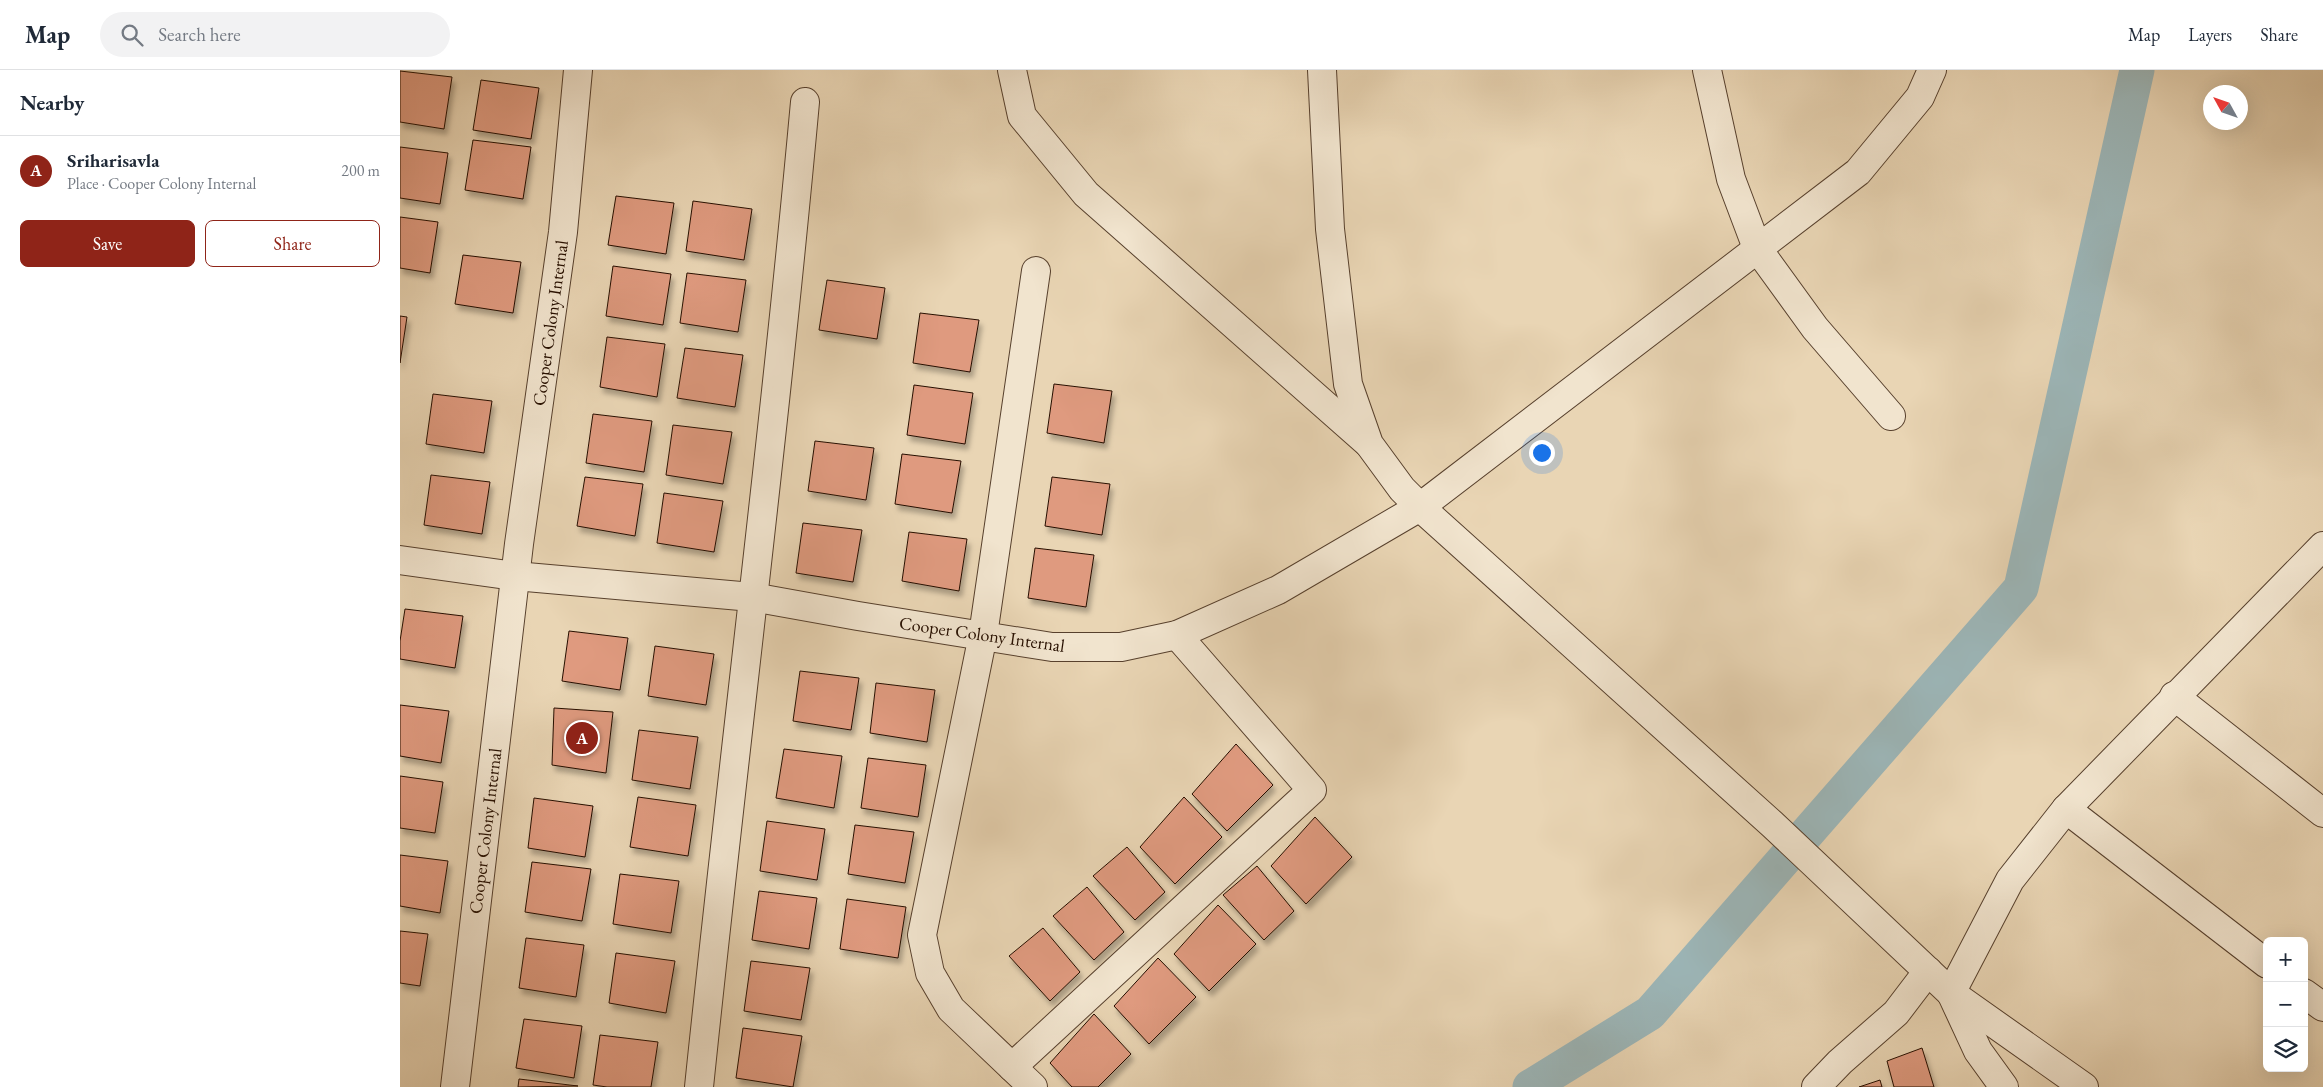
<!DOCTYPE html>
<meta charset="utf-8">
<style>
body{margin:0;font-family:"EB Garamond",serif;background:#f2f2f3;color:#1f2937}
.controls{position:absolute;right:15px;bottom:15px;display:grid;overflow:hidden;border-radius:8px;box-shadow:0 5px 20px #0002}
.controls button{width:45px;height:45px;display:grid;place-items:center;padding:0;border:0;border-bottom:1px solid #e0e1e3;background:#fff;color:#1f2937;font:25px sans-serif}
.compass{position:absolute;left:1803px;top:15px;width:45px;height:45px;border-radius:50%;background:#fff;box-shadow:0 5px 20px #0002;rotate:310deg}
.you{position:absolute;left:1141px;top:382px;width:18px;height:18px;margin:-12px;border:4px solid #fff;border-radius:50%;background:#1a73e8;box-shadow:0 0 0 8px #1a73e833}
.badge{display:grid;place-items:center;width:32px;height:32px;border-radius:50%;background:#8f2418;color:#fff;font-size:16px;font-weight:700}
.pin{position:absolute;translate:-50% -50%;border:2px solid #fff;box-shadow:0 1px 5px #0006}
.list{margin:0;padding:0;list-style:none}
h2{display:flex;justify-content:space-between;align-items:center;height:65px;margin:0;padding:0 20px;font-size:21px}
h2 small{font-size:16px;font-weight:400;color:#747a83}
.list li{display:grid;grid-template-columns:32px 1fr auto;gap:15px;align-items:center;box-sizing:border-box;height:70px;padding:0 20px;border-top:1px solid #e0e1e3}
.list b{display:block;font-size:19px;white-space:nowrap}
.list p{margin:0;font-size:16px;white-space:nowrap;color:#747a83}
.list em{font-size:16px;font-style:normal;color:#747a83}
.actions{display:flex;gap:10px;padding:15px 20px}
.actions a{flex:1;padding:11px 0;border:1px solid #8f2418;border-radius:8px;text-align:center;font-size:18px;color:#8f2418}
.actions .main{background:#8f2418;color:#fff}
.icon{flex:none;width:28px;height:28px;fill:none;stroke:currentColor;stroke-width:2;stroke-linecap:round;stroke-linejoin:round}
.map{position:relative;flex:none;width:1923px;height:1017px;overflow:hidden}
header{display:flex;align-items:center;gap:30px;box-sizing:border-box;height:70px;padding:0 25px;background:#fff;border-bottom:1px solid #e0e1e3}
header strong{font-size:24px}
nav{display:flex;gap:28px;margin-inline-start:auto;font-size:18px}
.search{width:350px;height:45px;background:#f2f2f3;display:flex;align-items:center;gap:12px;box-sizing:border-box;padding:0 18px;border-radius:28px;color:#747a83;font-size:19px}
main{display:flex}
aside{flex:1;background:#fff}
.map>svg:first-child{display:block}
.lines{fill:none;stroke-linecap:round;stroke-linejoin:round}
.canal{stroke:#9cb6b8;stroke-width:35}
.building{fill:#df9a7f;stroke:#260f00;filter:url(#shadow)}
.minor-casing{stroke:#57402d;stroke-width:30}
.minor{stroke:#f1e4ce;stroke-width:28}
.labels{text-anchor:middle;dominant-baseline:central;stroke-width:4.5;stroke-linejoin:round;paint-order:stroke}
.street-label{font-size:18px;fill:#260f00;stroke:#f1e4ce}
</style>
<header>
<strong>Map</strong>
<div class="search"><svg class="icon" aria-label="search" viewBox="0 0 24 24"><circle cx="10" cy="10" r="6"/><path d="M15 15l6 6"/></svg>Search here</div>
<nav><a>Map</a><a>Layers</a><a>Share</a></nav>
</header>
<main>
<aside>
<h2>Nearby<small></small></h2>
<ul class="list">
<li><span class="badge">A</span><div><b>Sriharisavla</b><p>Place · Cooper Colony Internal</p></div><em>200 m</em></li>
</ul>
<div class="actions"><a class="main">Save</a><a>Share</a></div>
</aside>
<div class="map">
<svg width="1923" height="1017" viewBox="0 0 1923 1017">
<defs>
<filter id="shadow"><feDropShadow dx="3" dy="5.5" stdDeviation="2.5" flood-color="#0004"/></filter>
</defs>
<rect width="100%" height="100%" fill="#e9d5b4"/>
<filter id="stains"><feTurbulence type="fractalNoise" baseFrequency=".004" numOctaves="4"/><feColorMatrix values="0 0 0 0 .2 0 0 0 0 .09 0 0 0 0 .02 0 0 0 .5 -.17"/></filter>
<radialGradient id="worn" r=".72"><stop offset=".6" stop-color="#630" stop-opacity="0"/><stop offset="1" stop-color="#630" stop-opacity=".3"/></radialGradient>
<g class="lines">
<polyline class="canal" points="1130,1017 1250,943 1621,518 1737,0"/>
</g>
<g class="building">
<polygon points="0,1 52,7 44,59 0,52"/>
<polygon points="81,10 139,18 131,69 73,60"/>
<polygon points="73,70 131,77 123,129 65,120"/>
<polygon points="0,77 48,83 40,134 0,128"/>
<polygon points="216,126 274,133 266,184 208,175"/>
<polygon points="293,131 352,139 344,190 286,181"/>
<polygon points="0,147 38,152 30,203 0,198"/>
<polygon points="63,185 121,192 113,243 55,234"/>
<polygon points="213,196 271,204 263,255 206,246"/>
<polygon points="287,203 346,210 338,262 280,253"/>
<polygon points="427,210 485,218 477,269 419,260"/>
<polygon points="520,243 579,250 570,302 513,293"/>
<polygon points="0,246 7,247 0,293"/>
<polygon points="207,267 265,274 257,327 200,317"/>
<polygon points="285,278 343,285 335,337 277,328"/>
<polygon points="654,314 712,321 704,373 647,363"/>
<polygon points="514,315 573,323 565,374 507,365"/>
<polygon points="33,324 92,331 84,383 26,374"/>
<polygon points="193,344 252,351 244,402 186,393"/>
<polygon points="273,355 332,362 323,414 266,405"/>
<polygon points="415,371 474,378 466,430 408,421"/>
<polygon points="502,384 561,391 552,443 495,434"/>
<polygon points="31,405 90,412 82,464 24,455"/>
<polygon points="185,407 243,414 235,466 177,456"/>
<polygon points="652,407 710,414 702,465 645,456"/>
<polygon points="264,423 323,431 314,482 257,473"/>
<polygon points="403,453 462,460 453,512 396,503"/>
<polygon points="509,462 567,469 559,521 502,511"/>
<polygon points="635,478 694,485 686,537 628,528"/>
<polygon points="5,539 63,546 55,598 0,589 0,571"/>
<polygon points="169,561 228,568 220,620 162,611"/>
<polygon points="255,576 314,584 306,635 248,626"/>
<polygon points="400,601 459,608 451,660 393,651"/>
<polygon points="476,613 535,620 527,672 470,663"/>
<polygon points="0,635 49,641 41,693 0,686"/>
<polygon points="154,638 213,642 206,703 152,695"/>
<polygon points="239,660 298,667 290,719 232,710"/>
<polygon points="836,674 873,715 827,761 792,724"/>
<polygon points="384,679 442,686 434,738 376,728"/>
<polygon points="468,688 526,695 518,747 461,738"/>
<polygon points="0,706 43,712 35,763 0,758"/>
<polygon points="238,727 296,735 288,786 230,777"/>
<polygon points="784,727 822,767 775,814 740,777"/>
<polygon points="134,728 193,736 185,787 128,778"/>
<polygon points="915,747 952,787 906,834 871,796"/>
<polygon points="367,751 425,759 417,810 360,801"/>
<polygon points="455,755 514,762 505,813 448,804"/>
<polygon points="727,777 765,822 735,850 693,806"/>
<polygon points="0,785 48,791 40,843 0,836"/>
<polygon points="132,792 191,799 182,851 125,842"/>
<polygon points="857,796 894,841 864,870 823,825"/>
<polygon points="220,804 279,811 271,863 213,854"/>
<polygon points="687,817 724,862 694,890 653,846"/>
<polygon points="359,821 417,828 409,879 352,870"/>
<polygon points="447,829 506,837 498,888 440,879"/>
<polygon points="818,835 856,874 809,921 774,884"/>
<polygon points="643,858 680,902 650,931 609,886"/>
<polygon points="0,861 28,864 20,916 0,913"/>
<polygon points="126,868 184,875 176,927 119,918"/>
<polygon points="216,883 275,891 266,943 209,933"/>
<polygon points="758,888 796,927 749,974 714,936"/>
<polygon points="351,891 410,898 401,950 344,941"/>
<polygon points="694,944 731,984 698,1017 672,1017 650,993"/>
<polygon points="124,949 182,956 174,1008 116,998"/>
<polygon points="343,958 402,966 393,1017 336,1008"/>
<polygon points="200,965 258,972 251,1017 207,1017 193,1015"/>
<polygon points="1522,978 1534,1017 1494,1017 1487,991"/>
<polygon points="119,1009 178,1016 118,1017"/>
<polygon points="1480,1010 1482,1017 1459,1017"/>
</g>
<g class="lines">
<g class="minor-casing">
<g id="minor">
<polyline points="612,0 622,46 686,124 968,373"/>
<polyline points="922,0 930,159 948,314 969,374 1002,419 1020,437 1372,754 1551,923 1684,1017"/>
<polyline points="1307,0 1331,109 1357,178 1415,258 1491,346"/>
<polyline points="0,490 115,506 352,527 458,546 652,577 721,577 777,565 878,520 1020,437 1458,102 1520,27 1532,0"/>
<polyline points="1774,626 1923,743"/>
<polyline points="1666,739 1867,894"/>
<polyline points="1551,923 1610,810 1666,739 1923,476"/>
<polyline points="1904,923 1923,937"/>
<polyline points="1552,925 1578,981 1604,1017"/>
<polyline points="612,997 912,720 777,565"/>
<polyline points="55,1017 119,474 163,162 178,0"/>
<path d="M299,1017C333,688 375,361 405,32"/>
<polyline points="633,1017 551,939 530,903 522,865 583,565 636,201"/>
<polyline points="1416,1017 1440,992 1496,943 1528,901"/>
</g>
</g>
<use href="#minor" class="minor"/>
</g>
<g class="labels">
<g class="street-label">
<text transform="translate(150 253) rotate(-82)">Cooper Colony Internal</text>
<text transform="translate(582 564) rotate(8)">Cooper Colony Internal</text>
<text transform="translate(85 761) rotate(-83)">Cooper Colony Internal</text>
</g>
</g>
<rect width="100%" height="100%" filter="url(#stains)"/>
<rect width="100%" height="100%" fill="url(#worn)"/>
</svg>
<div class="controls">
<button>+</button>
<button>−</button>
<button><svg class="icon" aria-label="layers" viewBox="0 0 24 24"><path d="M12 4l9 5-9 5-9-5zM3 14l9 5 9-5"/></svg></button>
</div>
<svg class="compass" viewBox="-18 -18 36 36"><path d="M0-13l5 13h-10z" fill="#e53935"/><path d="M0 13l5-13h-10z" fill="#747a83"/></svg>
<div class="you"></div>
<div class="pin badge" style="left:182px;top:668px">A</div>
</div>
</main>
